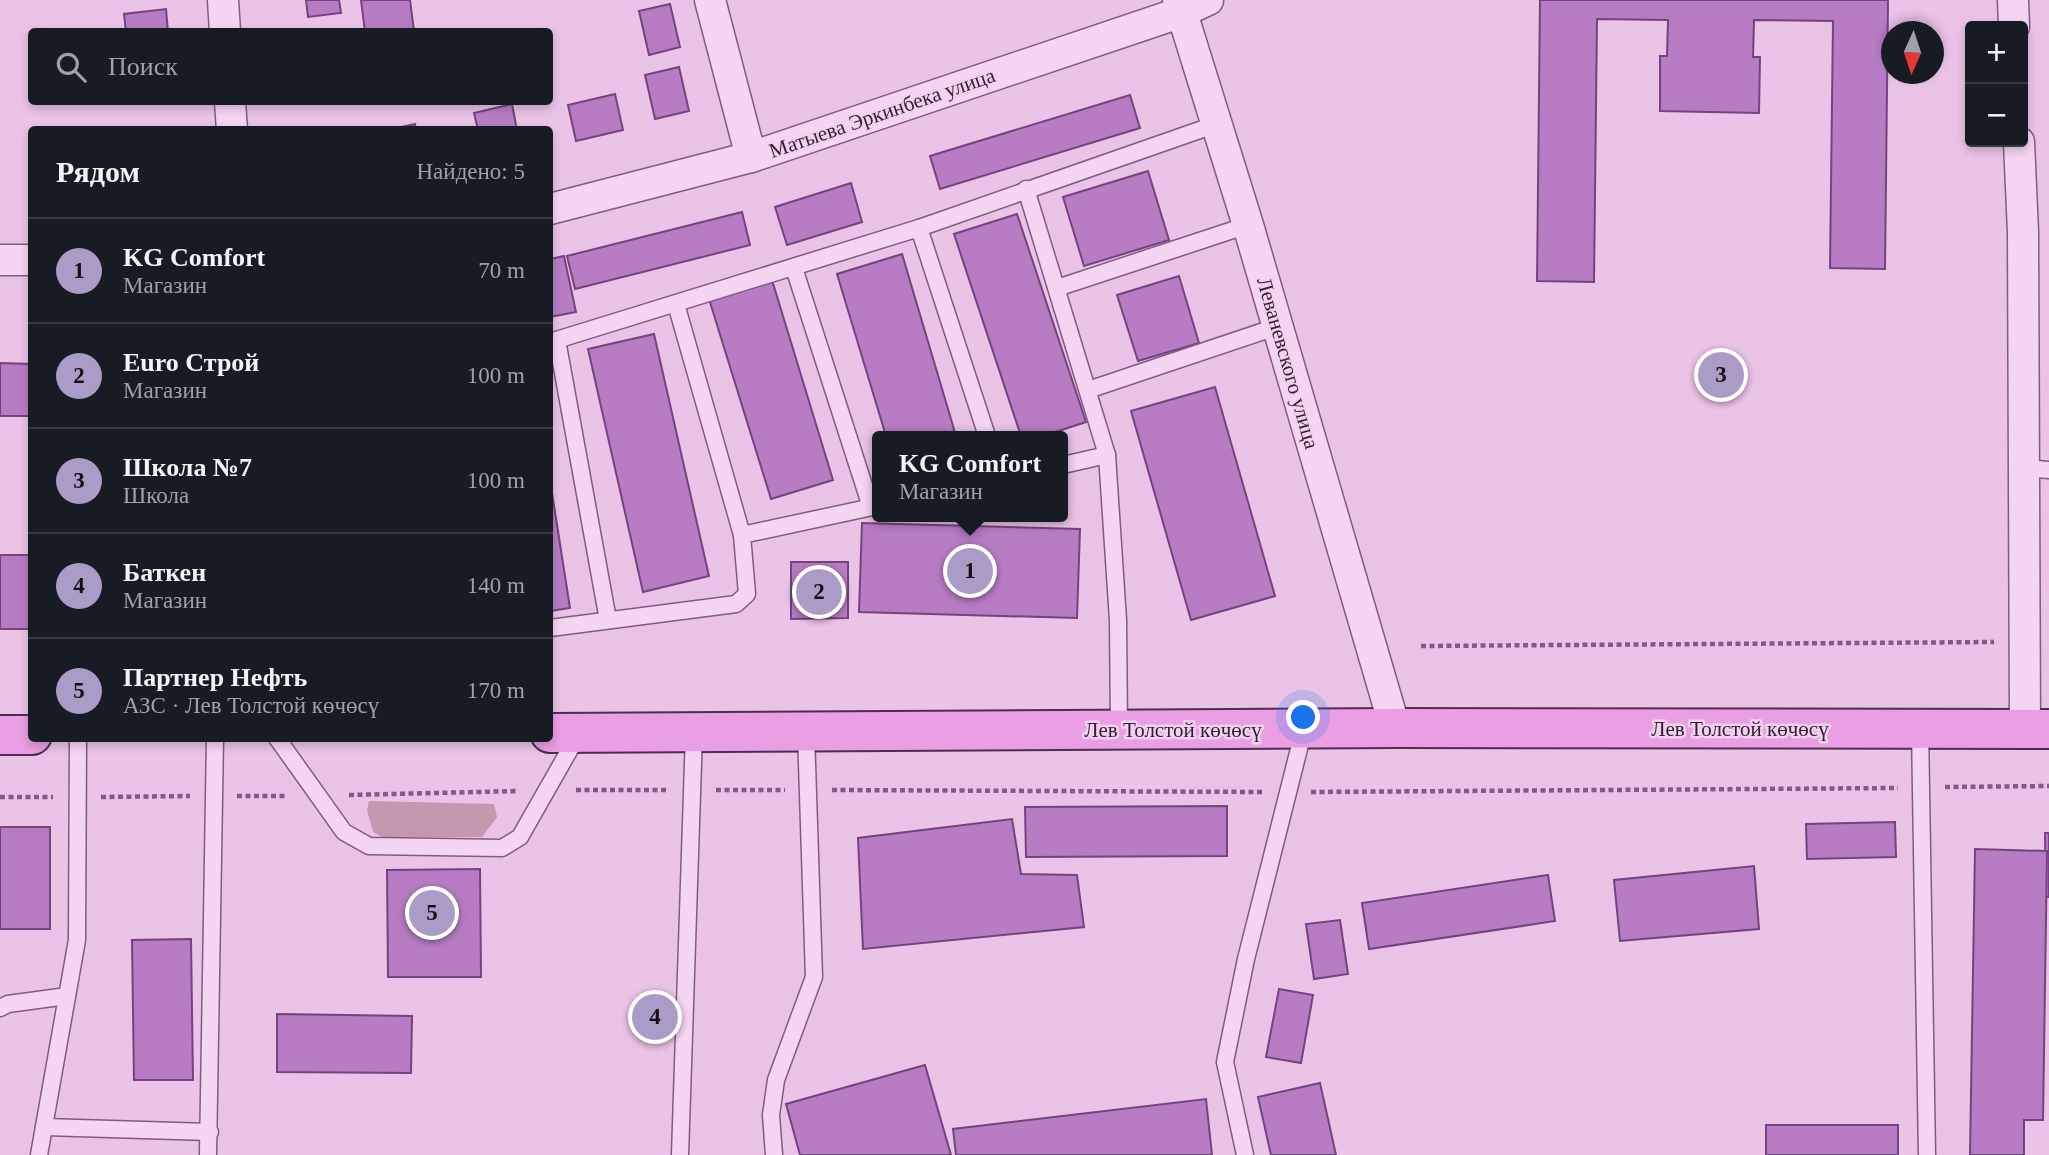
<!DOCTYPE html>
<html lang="ru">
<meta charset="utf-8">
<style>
body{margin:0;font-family:Georgia,serif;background:#20242c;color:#f1f3f6}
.controls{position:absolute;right:21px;top:21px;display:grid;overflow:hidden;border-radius:7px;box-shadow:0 4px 10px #0003}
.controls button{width:63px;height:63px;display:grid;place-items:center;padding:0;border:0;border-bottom:2px solid #363941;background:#171b24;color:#f1f3f6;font:35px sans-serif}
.compass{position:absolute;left:1881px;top:21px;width:63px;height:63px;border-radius:50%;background:#171b24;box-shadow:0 4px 10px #0003;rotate:183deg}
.you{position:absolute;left:1304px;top:718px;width:24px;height:24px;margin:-18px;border:5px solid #fff;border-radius:50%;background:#1a73e8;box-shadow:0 0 0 10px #1a73e833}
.badge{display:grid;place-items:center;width:46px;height:46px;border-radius:50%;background:#aa9cc6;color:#111;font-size:23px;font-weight:700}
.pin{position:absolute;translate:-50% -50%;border:4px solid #fff;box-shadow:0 2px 7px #0006}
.popup{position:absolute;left:872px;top:431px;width:196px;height:91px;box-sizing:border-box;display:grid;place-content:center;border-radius:7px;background:#171b24;filter:drop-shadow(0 2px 5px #0005);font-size:23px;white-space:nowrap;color:#9ea1a6}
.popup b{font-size:26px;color:#f1f3f6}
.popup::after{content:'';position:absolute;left:50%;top:100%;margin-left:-14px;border:14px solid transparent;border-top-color:#171b24}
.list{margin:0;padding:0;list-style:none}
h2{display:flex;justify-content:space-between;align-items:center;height:91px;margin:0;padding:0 28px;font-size:30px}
h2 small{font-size:23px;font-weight:400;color:#9ea1a6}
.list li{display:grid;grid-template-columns:46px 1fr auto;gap:21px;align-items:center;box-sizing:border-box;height:105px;padding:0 28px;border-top:2px solid #363941}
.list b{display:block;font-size:26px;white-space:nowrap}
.list p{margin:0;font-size:23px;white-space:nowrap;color:#9ea1a6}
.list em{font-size:23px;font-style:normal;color:#9ea1a6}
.icon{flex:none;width:38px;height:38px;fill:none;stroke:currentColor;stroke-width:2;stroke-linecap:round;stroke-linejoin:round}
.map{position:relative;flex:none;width:2049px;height:1155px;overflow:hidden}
.search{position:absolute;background:#171b24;box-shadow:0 4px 10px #0003;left:28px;top:28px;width:525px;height:77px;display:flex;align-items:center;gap:18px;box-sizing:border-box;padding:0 24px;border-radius:7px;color:#9ea1a6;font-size:26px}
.panel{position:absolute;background:#171b24;box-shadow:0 4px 10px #0003;left:28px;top:126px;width:525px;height:616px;border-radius:7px}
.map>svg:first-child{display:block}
.green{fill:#c698af}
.building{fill:#b77cc4;stroke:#73447f;stroke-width:2}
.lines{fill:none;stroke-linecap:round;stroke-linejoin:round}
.lane-casing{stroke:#7f5c82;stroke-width:19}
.street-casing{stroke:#7f5c82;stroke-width:33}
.primary-casing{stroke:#4c2f50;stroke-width:42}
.path{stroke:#7f5c82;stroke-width:4.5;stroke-dasharray:5 3.5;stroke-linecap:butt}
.lane{stroke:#f5d5f2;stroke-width:16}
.street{stroke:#f5d5f2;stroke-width:30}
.primary{stroke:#ea9ee3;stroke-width:38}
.labels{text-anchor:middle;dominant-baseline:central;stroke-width:5;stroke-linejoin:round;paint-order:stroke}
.street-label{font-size:21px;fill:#311e33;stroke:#f2d2ee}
</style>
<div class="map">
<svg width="2049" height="1155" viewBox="0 0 2049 1155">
<rect width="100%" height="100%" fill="#eac3e6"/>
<polygon class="green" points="369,801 494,804 497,817 482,837 382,837 373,832 367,810"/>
<g class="building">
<polygon points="306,0 339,0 341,13 308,17"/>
<polygon points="361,0 410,0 414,31 365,32"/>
<polygon points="1540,0 1888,0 1885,269 1830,268 1833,21 1754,20 1753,57 1760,57 1759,113 1660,111 1660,56 1667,56 1668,20 1597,19 1594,282 1537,281"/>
<polygon points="670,4 680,47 649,55 639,11"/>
<polygon points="166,9 168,32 126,32 124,14"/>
<polygon points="679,67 689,111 655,119 645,75"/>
<polygon points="615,94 623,130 576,141 568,105"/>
<polygon points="1130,95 1140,128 940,189 930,156"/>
<polygon points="512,104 517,130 478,130 474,113"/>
<polygon points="415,124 416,130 388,130"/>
<polygon points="1148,171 1169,240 1084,266 1063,197"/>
<polygon points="851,183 862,222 787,245 775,207"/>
<polygon points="742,212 750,245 575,289 567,256"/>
<polygon points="1017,214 1086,422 1043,436 1021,436 954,234"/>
<polygon points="902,254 956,436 886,436 837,274"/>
<polygon points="564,256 576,312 550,317 550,259"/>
<polygon points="1179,276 1199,343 1138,361 1117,295"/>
<polygon points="772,280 833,480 771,499 709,299"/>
<polygon points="654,334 709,576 643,592 588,349"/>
<polygon points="0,363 32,364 32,416 0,416"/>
<polygon points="1215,387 1275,596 1191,620 1131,411"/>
<polygon points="550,480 570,608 550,611"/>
<polygon points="862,523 1080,529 1077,618 859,612"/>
<rect x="0" y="555" width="32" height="74"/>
<polygon points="791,562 848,562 848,618 791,619"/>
<polygon points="1227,806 1227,856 1026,857 1025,807"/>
<polygon points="1012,819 1021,874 1077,875 1084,927 863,949 858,838"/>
<polygon points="1895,822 1896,857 1807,859 1806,824"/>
<rect x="0" y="827" width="50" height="102"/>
<polygon points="2045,833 2049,833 2049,897 2046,897"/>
<polygon points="1975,849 2047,851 2043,1120 2024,1120 2024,1155 1970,1155"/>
<polygon points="1754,866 1759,929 1620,941 1614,880"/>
<polygon points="480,869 481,977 388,977 387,870"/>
<polygon points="1548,875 1555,921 1369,949 1362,903"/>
<polygon points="1340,920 1348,974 1314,979 1306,924"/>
<polygon points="191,939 193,1080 134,1080 132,940"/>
<polygon points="1279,989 1313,995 1301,1063 1266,1057"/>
<polygon points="277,1014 412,1016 411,1073 277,1072"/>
<polygon points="925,1065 951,1155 800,1155 786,1104"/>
<polygon points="1320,1083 1336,1155 1271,1155 1258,1097"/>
<polygon points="1206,1099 1212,1155 956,1155 953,1129"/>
<rect x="1766" y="1125" width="132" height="30"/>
</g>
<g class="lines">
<g class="lane-casing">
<g id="lane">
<polyline points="1026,189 1107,455 1118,620 1119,730"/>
<polyline points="919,228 987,436"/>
<polyline points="794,268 871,507"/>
<polyline points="1057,288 1248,225"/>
<polyline points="676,304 742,535"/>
<polyline points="557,340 608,620"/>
<polyline points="550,342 919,228 1217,124"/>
<polyline points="1088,390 1276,327"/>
<polyline points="1063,465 1107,455"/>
<polyline points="2024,468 2049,470"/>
<polyline points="550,628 736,604 747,594 742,535 877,506"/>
<polyline points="1920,729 1927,1155"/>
<polyline points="277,738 344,832 369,846 502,848 520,837 578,735"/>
<polyline points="0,1008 8,1004 67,996"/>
<polyline points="44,1127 210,1132"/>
<polyline points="39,1155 77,940 78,738"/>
<polyline points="208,1155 215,738"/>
<polyline points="680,1155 694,733"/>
<polyline points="774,1155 771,1115 776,1080 814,977 806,733"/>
<polyline points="1245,1155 1225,1062 1246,959 1304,729"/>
</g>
</g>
<g class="street-casing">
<g id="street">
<polyline points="223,0 225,32"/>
<polyline points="710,0 751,157"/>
<polyline points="1178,0 1248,225 1395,728"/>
<polyline points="2013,0 2014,26"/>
<polyline points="230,102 232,130"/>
<polyline points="2019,142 2023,232 2025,729"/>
<polyline points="550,209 751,157 1182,12 1208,0"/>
<polyline points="0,260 32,260"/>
</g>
</g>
<g class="primary-casing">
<g id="primary">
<polyline points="550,733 1395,728 2049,729"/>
<polyline points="0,735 32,735"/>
</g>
</g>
<g class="path">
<polyline points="1421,646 1994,642"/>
<polyline points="1945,787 2049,786"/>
<polyline points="576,790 669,790"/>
<polyline points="716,790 785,790"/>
<polyline points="832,790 1264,792"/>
<polyline points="1311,792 1898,788"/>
<polyline points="349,795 519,791"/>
<polyline points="237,796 288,796"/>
<polyline points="0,797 53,797"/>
<polyline points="101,797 190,796"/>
</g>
<use href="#lane" class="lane"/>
<use href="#street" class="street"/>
<use href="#primary" class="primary"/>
</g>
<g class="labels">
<g class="street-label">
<text transform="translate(882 113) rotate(-19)">Матыева Эркинбека улица</text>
<text transform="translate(1288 363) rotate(74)">Леваневского улица</text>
<text x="1740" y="729">Лев Толстой көчөсү</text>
<text x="1173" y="730">Лев Толстой көчөсү</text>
</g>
</g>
</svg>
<div class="controls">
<button>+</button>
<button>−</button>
</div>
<svg class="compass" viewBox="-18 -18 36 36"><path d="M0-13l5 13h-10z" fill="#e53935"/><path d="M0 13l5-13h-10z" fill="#9ea1a6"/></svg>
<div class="you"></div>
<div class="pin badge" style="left:970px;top:571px">1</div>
<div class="popup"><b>KG Comfort</b>Магазин</div>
<div class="pin badge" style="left:819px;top:592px">2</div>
<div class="pin badge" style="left:1721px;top:375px">3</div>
<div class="pin badge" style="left:655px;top:1017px">4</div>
<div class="pin badge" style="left:432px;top:913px">5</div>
<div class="search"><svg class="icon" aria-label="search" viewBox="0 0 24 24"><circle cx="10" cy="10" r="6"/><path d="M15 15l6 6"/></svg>Поиск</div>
<section class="panel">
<h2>Рядом<small>Найдено: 5</small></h2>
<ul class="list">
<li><span class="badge">1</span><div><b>KG Comfort</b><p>Магазин</p></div><em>70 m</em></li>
<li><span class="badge">2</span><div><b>Euro Строй</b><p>Магазин</p></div><em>100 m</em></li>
<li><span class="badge">3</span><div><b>Школа №7</b><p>Школа</p></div><em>100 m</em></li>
<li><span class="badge">4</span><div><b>Баткен</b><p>Магазин</p></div><em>140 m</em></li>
<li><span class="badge">5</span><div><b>Партнер Нефть</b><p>АЗС · Лев Толстой көчөсү</p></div><em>170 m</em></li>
</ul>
</section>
</div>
